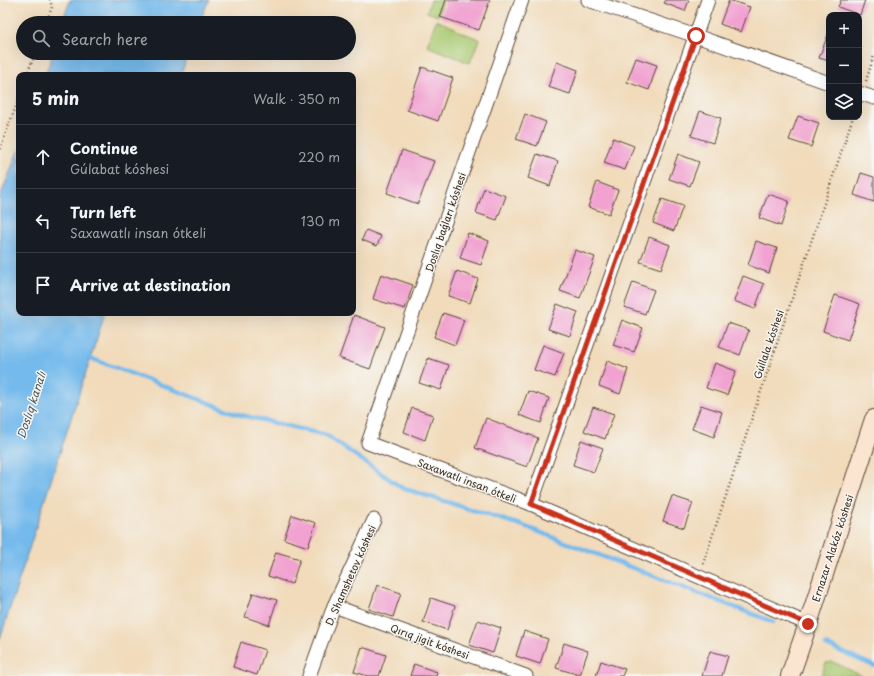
<!DOCTYPE html>
<meta charset="utf-8">
<style>
body{margin:0;font-family:"Playpen Sans",sans-serif;background:#242831;color:#f1f3f6}
.controls{position:absolute;right:12px;top:12px;display:grid;overflow:hidden;border-radius:8px;box-shadow:0 4px 16px #0002}
.controls button{width:36px;height:36px;display:grid;place-items:center;padding:0;border:0;border-bottom:1px solid #363941;background:#171b24;color:#f1f3f6;font:20px sans-serif}
.stop{position:absolute;width:12px;height:12px;margin:-9px;border:3px solid #c8321e;border-radius:50%;background:#fff}
.stop.end{background:#c8321e;border-color:#fff;box-shadow:0 1px 4px #0008}
.list{margin:0;padding:0;list-style:none}
h2{display:flex;justify-content:space-between;align-items:center;height:52px;margin:0;padding:0 16px;font-size:17px}
h2 small{font-size:13px;font-weight:400;color:#9ea1a6}
.list li{display:grid;grid-template-columns:26px 1fr auto;gap:12px;align-items:center;box-sizing:border-box;height:64px;padding:0 16px;border-top:1px solid #363941}
.list b{display:block;font-size:15px;white-space:nowrap}
.list p{margin:0;font-size:13px;white-space:nowrap;color:#9ea1a6}
.list em{font-size:13px;font-style:normal;color:#9ea1a6}
.icon{flex:none;width:22px;height:22px;fill:none;stroke:currentColor;stroke-width:2;stroke-linecap:round;stroke-linejoin:round}
.map{position:relative;flex:none;width:874px;height:676px;overflow:hidden}
.search{position:absolute;background:#171b24;box-shadow:0 4px 16px #0002;left:16px;top:16px;width:340px;height:44px;display:flex;align-items:center;gap:10px;box-sizing:border-box;padding:0 14px;border-radius:22px;color:#9ea1a6;font-size:15px}
.panel{position:absolute;background:#171b24;box-shadow:0 4px 16px #0002;left:16px;top:72px;width:340px;height:244px;border-radius:8px}
.map>svg:first-child{display:block}
.green{fill:#abcb73;stroke:#737a48}
.water{fill:#75baec;stroke:#587285}
.lines{fill:none;stroke-linecap:round;stroke-linejoin:round}
.stream{stroke:#75baec;stroke-width:4.5}
.building{fill:#f1a2d0}
.street-casing{stroke:#564536;stroke-width:15}
.secondary-casing{stroke:#564536;stroke-width:20}
.path{stroke:#564536;stroke-width:2.5;stroke-dasharray:1 3;stroke-linecap:butt}
.street{stroke:#fff;stroke-width:13}
.secondary{stroke:#fce5d0;stroke-width:18}
.route{stroke:#c8321e;stroke-width:5}
.labels{text-anchor:middle;dominant-baseline:central;stroke-width:3;stroke-linejoin:round;paint-order:stroke}
.street-label{font-size:10px;fill:#3b2a1e;stroke:#f6f6f2}
.water-label{font-size:11px;font-style:italic;fill:#4c555c;stroke:#f6f6f2}
</style>
<div class="map">
<svg width="874" height="676" viewBox="0 0 874 676">
<rect width="100%" height="100%" fill="#f6f6f2"/>
<filter id="ink" filterUnits="userSpaceOnUse"><feTurbulence type="fractalNoise" baseFrequency=".025" numOctaves="2"/><feDisplacementMap in="SourceGraphic" scale="8" xChannelSelector="R" yChannelSelector="G"/><feConvolveMatrix kernelMatrix="1 2 1 2 8 2 1 2 1" color-interpolation-filters="sRGB"/></filter>
<filter id="wash" filterUnits="userSpaceOnUse"><feTurbulence type="fractalNoise" baseFrequency=".012" numOctaves="4" result="noise"/><feDisplacementMap in="SourceGraphic" scale="16" xChannelSelector="R" yChannelSelector="G"/><feGaussianBlur stdDeviation="0.9" result="paint"/><feColorMatrix in="noise" values="0 0 0 0 0 0 0 0 0 0 0 0 0 0 0 0 0 1.4 0 .05"/><feComposite in="paint" operator="in"/></filter>
<g filter="url(#wash)">
<rect width="100%" height="100%" fill="#f1dbbb"/>
<g class="green">
<polygon points="431,0 443,0 438,16 427,12"/>
<polygon points="436,20 455,28 458,31 479,39 470,63 427,46"/>
<polygon points="833,662 862,676 821,676 826,663"/>
</g>
<g class="water">
<polygon points="70,0 209,0 199,23 62,23"/>
<polygon points="53,53 188,53 181,75 45,75"/>
<polygon points="19,149 19,313 105,313 0,639 0,197"/>
</g>
<g class="lines">
<g class="stream">
<polyline points="90,358 241,415 326,435 402,488 521,525 773,622"/>
<polyline points="826,645 874,666"/>
</g>
</g>
<g id="blocks">
<g class="building">
<polygon points="446,0 490,0 479,30 440,17"/>
<polygon points="666,0 689,0 685,11 664,3"/>
<polygon points="729,0 750,7 741,32 720,24"/>
<polygon points="841,0 865,0 860,15 838,7"/>
<polygon points="829,32 829,61 819,58"/>
<polygon points="636,58 657,65 649,90 627,82"/>
<polygon points="557,62 578,70 570,94 548,87"/>
<polygon points="422,67 453,78 438,121 407,110"/>
<polygon points="700,111 721,118 713,143 691,136"/>
<polygon points="525,114 546,122 537,146 516,139"/>
<polygon points="798,116 819,123 811,147 789,140"/>
<polygon points="613,138 634,146 625,170 604,163"/>
<polygon points="402,150 434,161 418,204 387,193"/>
<polygon points="537,154 558,161 550,186 528,178"/>
<polygon points="678,154 699,162 690,186 669,179"/>
<polygon points="861,173 874,177 874,202 854,195"/>
<polygon points="597,182 618,190 609,214 588,207"/>
<polygon points="484,188 506,196 497,220 476,213"/>
<polygon points="768,194 789,201 781,226 759,218"/>
<polygon points="662,199 683,206 674,231 653,223"/>
<polygon points="366,230 381,236 377,246 362,240"/>
<polygon points="468,233 489,241 481,265 460,258"/>
<polygon points="649,237 670,245 661,269 640,262"/>
<polygon points="756,241 777,248 769,273 748,265"/>
<polygon points="575,250 595,257 580,298 560,291"/>
<polygon points="457,271 478,279 470,303 448,296"/>
<polygon points="381,274 413,285 405,309 373,299"/>
<polygon points="743,276 764,284 755,309 734,301"/>
<polygon points="633,282 654,290 645,314 624,307"/>
<polygon points="835,295 860,304 848,340 823,331"/>
<polygon points="557,304 578,312 570,336 548,329"/>
<polygon points="443,313 464,320 455,345 434,337"/>
<polygon points="354,315 385,327 370,369 339,358"/>
<polygon points="622,320 643,328 634,352 613,345"/>
<polygon points="728,323 749,330 740,355 719,347"/>
<polygon points="543,345 564,353 555,377 534,370"/>
<polygon points="428,358 449,365 441,390 419,383"/>
<polygon points="607,361 628,369 620,394 599,386"/>
<polygon points="715,363 736,371 727,395 706,388"/>
<polygon points="528,391 549,398 541,423 519,415"/>
<polygon points="701,405 722,412 714,437 692,429"/>
<polygon points="593,407 614,414 605,439 584,431"/>
<polygon points="412,408 433,415 425,440 404,432"/>
<polygon points="486,418 538,438 527,467 475,448"/>
<polygon points="581,440 603,448 594,472 573,465"/>
<polygon points="672,496 693,503 684,528 663,521"/>
<polygon points="292,515 316,523 308,547 284,539"/>
<polygon points="276,552 300,559 292,584 268,576"/>
<polygon points="377,585 401,593 393,617 369,609"/>
<polygon points="253,593 277,600 269,625 245,617"/>
<polygon points="431,598 455,606 447,630 423,622"/>
<polygon points="478,620 501,628 493,653 469,645"/>
<polygon points="524,631 548,639 540,664 516,656"/>
<polygon points="241,642 265,650 257,675 233,667"/>
<polygon points="564,643 588,651 580,675 556,668"/>
<polygon points="362,647 386,655 379,676 368,676 354,672"/>
<polygon points="710,651 728,656 722,676 702,676"/>
<polygon points="601,661 625,669 622,676 596,676"/>
<polygon points="414,664 437,672 436,676 410,676"/>
</g>
</g>
</g>
<g filter="url(#ink)">
<use href="#blocks" fill-opacity="0" stroke="#564536" stroke-width="1"/>
<g class="lines">
<g class="street-casing">
<g id="street">
<polyline points="522,0 368,443 531,504 808,624"/>
<polyline points="588,0 696,36 829,83"/>
<polyline points="859,93 874,98"/>
<polyline points="531,504 708,0"/>
<polyline points="334,606 526,676"/>
<polyline points="309,676 334,606 374,520"/>
</g>
</g>
<g class="secondary-casing">
<polyline id="secondary" points="790,676 808,624 874,419"/>
</g>
<g class="path">
<polyline points="46,23 52,7 50,0"/>
<polyline points="27,75 35,53"/>
<polyline points="866,81 874,56"/>
<polyline points="0,149 19,98"/>
<polyline points="703,564 853,117"/>
</g>
<use href="#street" class="street"/>
<use href="#secondary" class="secondary"/>
</g>
</g>
<g class="lines" filter="url(#ink)">
<polyline class="route" points="696,36 531,504 808,624"/>
</g>
<g class="labels">
<g class="street-label">
<text transform="translate(445 222) rotate(-71)">Doslıq baǵları kóshesi</text>
<text transform="translate(768 344) rotate(-71)">Gúllala kóshesi</text>
<text transform="translate(467 480) rotate(21)">Saxawatlı insan ótkeli</text>
<text transform="translate(832 548) rotate(-72)">Ernazar Alakóz kóshesi</text>
<text transform="translate(350 575) rotate(-66)">D. Shamshetov kóshesi</text>
<text transform="translate(430 641) rotate(20)">Qırıq jigit kóshesi</text>
</g>
<g class="water-label">
<text transform="translate(31 405) rotate(-72)">Doslıq kanalı</text>
</g>
</g>
</svg>
<div class="controls">
<button>+</button>
<button>−</button>
<button><svg class="icon" aria-label="layers" viewBox="0 0 24 24"><path d="M12 4l9 5-9 5-9-5zM3 14l9 5 9-5"/></svg></button>
</div>
<div class="stop" style="left:696px;top:36px"></div>
<div class="stop end" style="left:808px;top:624px"></div>
<div class="search"><svg class="icon" aria-label="search" viewBox="0 0 24 24"><circle cx="10" cy="10" r="6"/><path d="M15 15l6 6"/></svg>Search here</div>
<section class="panel">
<h2>5 min<small>Walk · 350 m</small></h2>
<ul class="list">
<li><svg class="icon" aria-label="ahead" viewBox="0 0 24 24"><path d="M12 20V5M6 11l6-6 6 6"/></svg><div><b>Continue</b><p>Gúlabat kóshesi</p></div><em>220 m</em></li>
<li><svg class="icon" aria-label="left" viewBox="0 0 24 24"><path d="M17 20v-9H6M10 6l-5 5 5 5"/></svg><div><b>Turn left</b><p>Saxawatlı insan ótkeli</p></div><em>130 m</em></li>
<li><svg class="icon" aria-label="arrive" viewBox="0 0 24 24"><path d="M6 21V4h12l-3 4 3 4H6"/></svg><div><b>Arrive at destination</b></div></li>
</ul>
</section>
</div>
